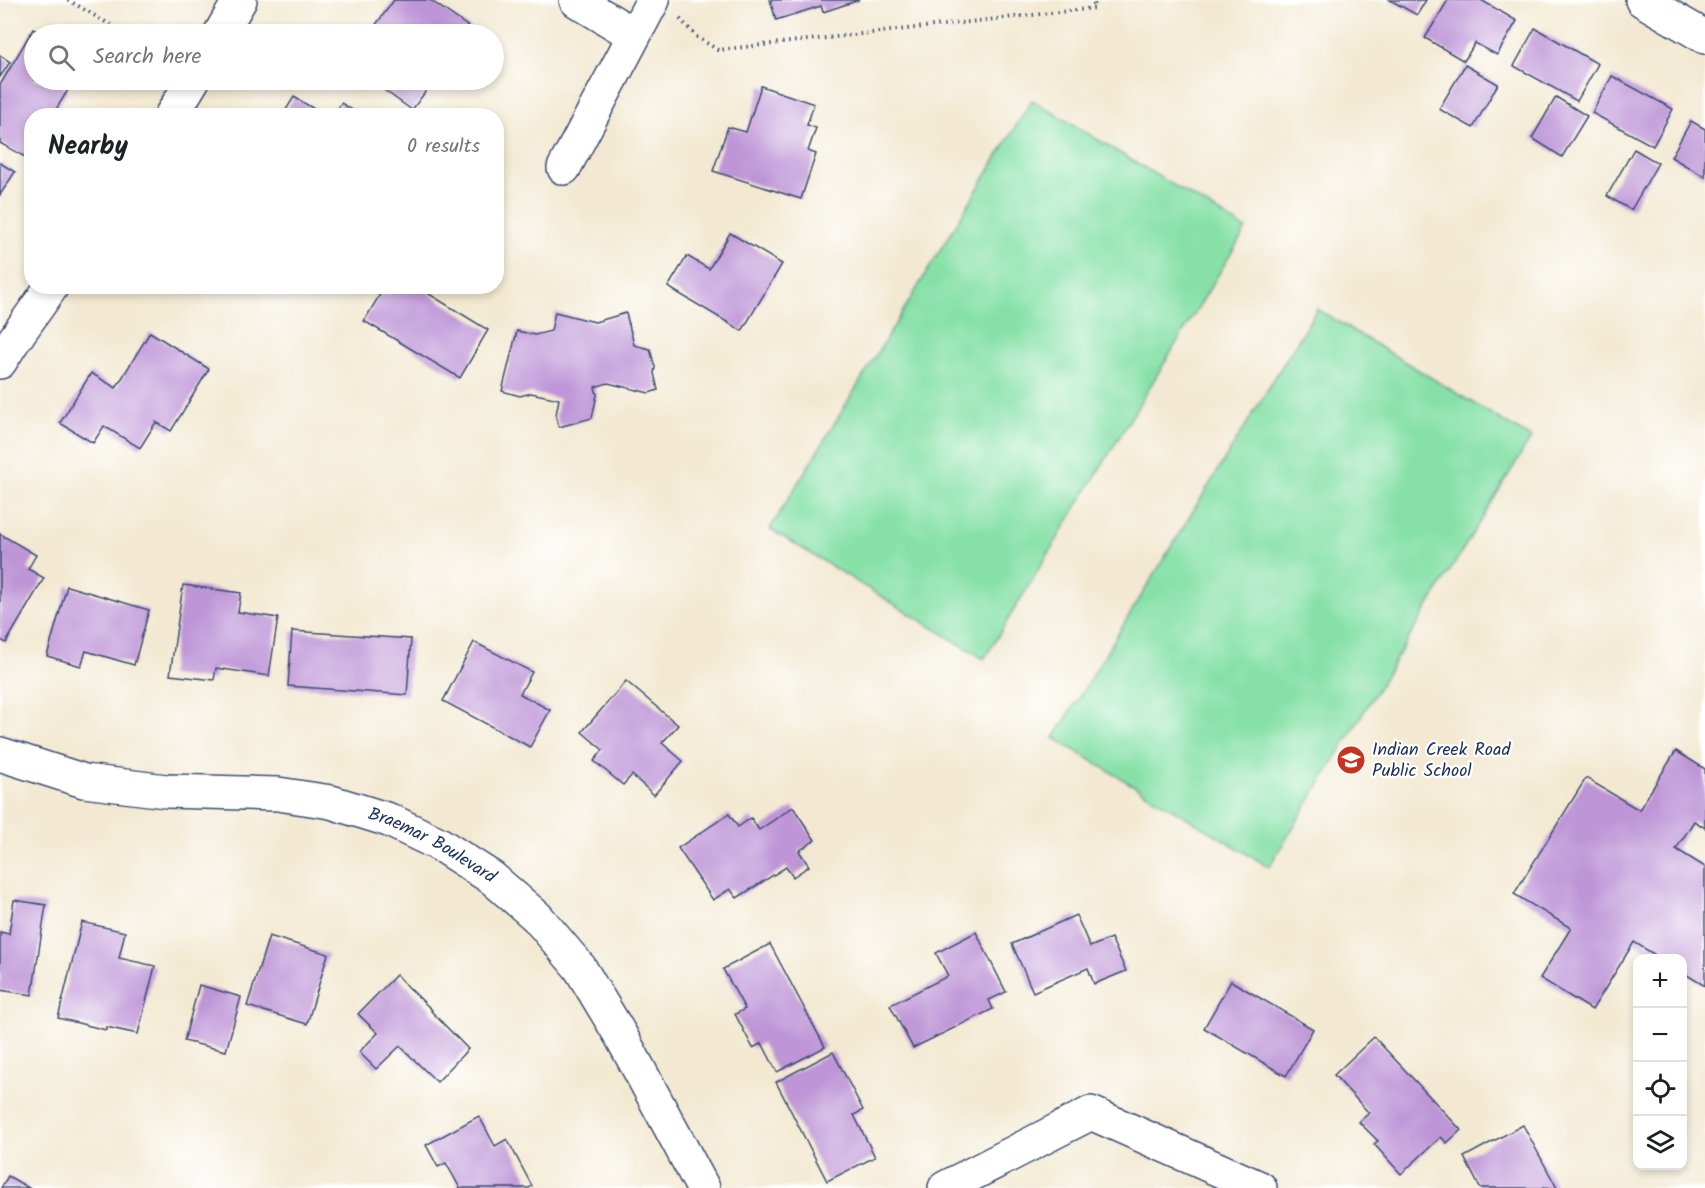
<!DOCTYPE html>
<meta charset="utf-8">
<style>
body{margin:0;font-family:Kalam,sans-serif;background:#f2f2f2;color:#202124}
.controls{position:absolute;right:18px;bottom:18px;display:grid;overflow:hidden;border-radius:12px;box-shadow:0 3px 9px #0003}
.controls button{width:54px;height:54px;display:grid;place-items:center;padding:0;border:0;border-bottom:2px solid #e0e0e0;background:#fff;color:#202124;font:30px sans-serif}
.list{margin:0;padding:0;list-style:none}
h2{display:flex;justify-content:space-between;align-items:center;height:78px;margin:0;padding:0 24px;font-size:26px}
h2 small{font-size:20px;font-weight:400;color:#757577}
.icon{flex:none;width:33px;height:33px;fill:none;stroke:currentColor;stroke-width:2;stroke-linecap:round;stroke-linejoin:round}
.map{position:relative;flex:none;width:1705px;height:1188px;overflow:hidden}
.search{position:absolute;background:#fff;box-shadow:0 3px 9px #0003;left:24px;top:24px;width:480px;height:66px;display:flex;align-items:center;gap:15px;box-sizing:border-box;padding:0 21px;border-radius:33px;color:#757577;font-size:22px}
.panel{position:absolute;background:#fff;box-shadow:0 3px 9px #0003;left:24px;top:108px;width:480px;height:186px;border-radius:24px}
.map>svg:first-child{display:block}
.green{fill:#87e1a7;stroke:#518882;stroke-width:1.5}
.building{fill:#be95d7}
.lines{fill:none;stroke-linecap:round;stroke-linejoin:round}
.minor-casing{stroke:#3b4b6f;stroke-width:36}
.path{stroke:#3b4b6f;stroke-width:4;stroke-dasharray:1.5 4.5;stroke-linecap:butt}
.minor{stroke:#fff;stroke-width:33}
.labels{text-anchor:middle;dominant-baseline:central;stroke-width:4.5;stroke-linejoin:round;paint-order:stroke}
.poi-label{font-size:18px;fill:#1b2f5e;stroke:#fff;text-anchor:start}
.street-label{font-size:18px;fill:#1b2f5e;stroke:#fff}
</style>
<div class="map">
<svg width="1705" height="1188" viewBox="0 0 1705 1188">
<rect width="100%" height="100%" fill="#fff"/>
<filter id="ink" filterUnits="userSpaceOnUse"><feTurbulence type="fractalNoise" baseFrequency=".0167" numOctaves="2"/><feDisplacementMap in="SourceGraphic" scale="12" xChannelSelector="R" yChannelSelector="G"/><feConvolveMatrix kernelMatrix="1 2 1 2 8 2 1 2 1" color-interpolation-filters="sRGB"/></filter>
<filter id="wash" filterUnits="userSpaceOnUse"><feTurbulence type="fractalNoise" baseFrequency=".008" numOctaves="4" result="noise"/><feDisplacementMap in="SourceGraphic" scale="24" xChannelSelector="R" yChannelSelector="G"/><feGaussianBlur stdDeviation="1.35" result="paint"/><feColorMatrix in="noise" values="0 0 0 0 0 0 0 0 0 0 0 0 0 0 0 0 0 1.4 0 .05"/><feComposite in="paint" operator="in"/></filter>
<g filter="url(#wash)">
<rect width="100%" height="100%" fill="#f3e9d2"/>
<g class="green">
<polygon points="1032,100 1246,229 984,659 770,529"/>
<polygon points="1317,309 1531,438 1269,867 1054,738"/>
</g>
<g id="blocks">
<g class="building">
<polygon points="394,0 430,0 479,34 369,34"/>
<polygon points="770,0 859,0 823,12 821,6 776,20"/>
<polygon points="1390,0 1426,0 1417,15"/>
<polygon points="1448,0 1481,0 1517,21 1497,55 1475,43 1464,61 1425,38"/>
<polygon points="1535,28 1598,64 1577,101 1514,66"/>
<polygon points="33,29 43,34 34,34 34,80 53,80 68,90 52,116 32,116 32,150 27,158 0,143 0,85"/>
<polygon points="0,55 10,62 0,77"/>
<polygon points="1465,65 1498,84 1473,128 1439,109"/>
<polygon points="1612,76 1673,109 1653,146 1592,113"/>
<polygon points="370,80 434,80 412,110"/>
<polygon points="761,86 814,104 807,125 816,128 808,151 816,154 801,199 713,171 728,127 746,132"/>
<polygon points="294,97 326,116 282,116"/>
<polygon points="1556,97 1587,116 1562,157 1532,138"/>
<polygon points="341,103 362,116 334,116"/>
<polygon points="1691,121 1705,129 1705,177 1671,157"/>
<polygon points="1634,149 1658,163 1631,210 1607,196"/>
<polygon points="0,163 15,172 0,195"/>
<polygon points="730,233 782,264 742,331 668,287 687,256 709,269"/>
<polygon points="385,286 433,286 429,294 488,330 460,378 364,321"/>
<polygon points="555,312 595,322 626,313 634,345 650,349 655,367 654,373 658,390 649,393 608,383 595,387 597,395 592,418 559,427 556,415 559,399 531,393 520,396 502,391 517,331 535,335 551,331"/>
<polygon points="150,332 209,369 171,431 156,422 140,448 104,426 93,443 60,423 91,373 116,388"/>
<polygon points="0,534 36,555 28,569 44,578 6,643 0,639"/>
<polygon points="183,585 241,593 238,612 278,618 269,676 216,668 214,680 170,675"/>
<polygon points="67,586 149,610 134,665 86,651 81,666 47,656"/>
<polygon points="292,631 411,639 407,695 288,686"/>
<polygon points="474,642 532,672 520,694 550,710 530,747 443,701"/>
<polygon points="626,681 678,725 662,743 683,761 654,795 632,775 623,785 594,761 603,750 582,732"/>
<polygon points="1676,751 1705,769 1705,828 1694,821 1676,849 1705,867 1705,986 1682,972 1682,958 1660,958 1634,942 1592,1010 1540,978 1571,928 1514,894 1586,778 1639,810"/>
<polygon points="793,807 815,840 799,851 809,866 793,877 786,867 737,898 730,889 713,900 678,848 729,814 738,827 751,818 759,830"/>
<polygon points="14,900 46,905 32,995 0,990 0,932 9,934"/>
<polygon points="1076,915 1090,947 1111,938 1126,971 1094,984 1088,968 1033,992 1012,944"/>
<polygon points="82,922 125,932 119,958 155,966 138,1034 106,1027 106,1030 58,1018"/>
<polygon points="976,932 1006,992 989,1000 993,1009 913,1048 890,1005 948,976 936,953"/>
<polygon points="269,936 328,954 307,1024 247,1006"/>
<polygon points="770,944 825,1047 777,1072 762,1043 753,1048 735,1014 745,1009 723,969"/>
<polygon points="396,975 432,1010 431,1011 468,1049 437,1082 400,1046 376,1069 359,1052 378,1033 358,1014"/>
<polygon points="1231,981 1313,1029 1286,1076 1204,1028"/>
<polygon points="199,985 241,997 226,1051 184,1041"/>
<polygon points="1374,1037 1461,1130 1447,1143 1441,1137 1401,1174 1374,1144 1378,1141 1359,1122 1369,1113 1334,1075"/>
<polygon points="833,1052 863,1110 854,1115 875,1157 827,1181 776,1082"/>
<polygon points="479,1116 495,1146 507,1139 532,1186 529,1188 460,1188 446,1163 438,1167 426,1145"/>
<polygon points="1523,1125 1557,1188 1480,1188 1464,1157"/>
<polygon points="8,1176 29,1188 1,1188"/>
</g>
</g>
</g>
<g filter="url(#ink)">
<use href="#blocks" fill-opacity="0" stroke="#3b4b6f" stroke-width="1.5"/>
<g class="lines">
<g class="minor-casing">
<g id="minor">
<polyline points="576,0 634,35"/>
<polyline points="1642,0 1705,37"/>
<polyline points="220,34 240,0"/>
<polyline points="171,116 193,80"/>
<polyline points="564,168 653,0"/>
<polyline points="0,362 12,343 52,286"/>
<path id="s1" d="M0,754L84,781L166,791L278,794L331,802L389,820L439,844L492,878L537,917L580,968L621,1036L703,1188"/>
<polyline points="945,1188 1091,1113 1260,1188"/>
</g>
</g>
<g class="path">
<polyline points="68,0 126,34"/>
<polyline points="680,19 697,37 718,50 1095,8 1093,0"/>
</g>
<use href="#minor" class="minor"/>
</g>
</g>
<defs>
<g id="school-disc" transform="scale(1.5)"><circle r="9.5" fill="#c8321e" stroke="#fff"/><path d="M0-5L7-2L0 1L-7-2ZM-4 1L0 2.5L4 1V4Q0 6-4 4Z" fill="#fff"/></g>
</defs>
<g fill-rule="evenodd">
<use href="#school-disc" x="1351" y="760"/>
</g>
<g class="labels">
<g class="poi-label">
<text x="1372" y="750">Indian Creek Road<tspan x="1372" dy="21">Public School</tspan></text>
</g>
<g class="street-label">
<text stroke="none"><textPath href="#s1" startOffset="447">Braemar Boulevard</textPath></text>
</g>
</g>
</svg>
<div class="controls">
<button>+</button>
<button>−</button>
<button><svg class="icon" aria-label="locate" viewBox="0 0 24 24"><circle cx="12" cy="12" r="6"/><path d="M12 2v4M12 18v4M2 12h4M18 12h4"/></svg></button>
<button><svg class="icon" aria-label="layers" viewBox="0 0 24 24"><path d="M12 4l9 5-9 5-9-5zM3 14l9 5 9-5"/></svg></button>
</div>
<div class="search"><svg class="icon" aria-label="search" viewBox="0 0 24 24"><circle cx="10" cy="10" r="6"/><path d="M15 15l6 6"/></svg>Search here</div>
<section class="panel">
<h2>Nearby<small>0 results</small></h2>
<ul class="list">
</ul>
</section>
</div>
